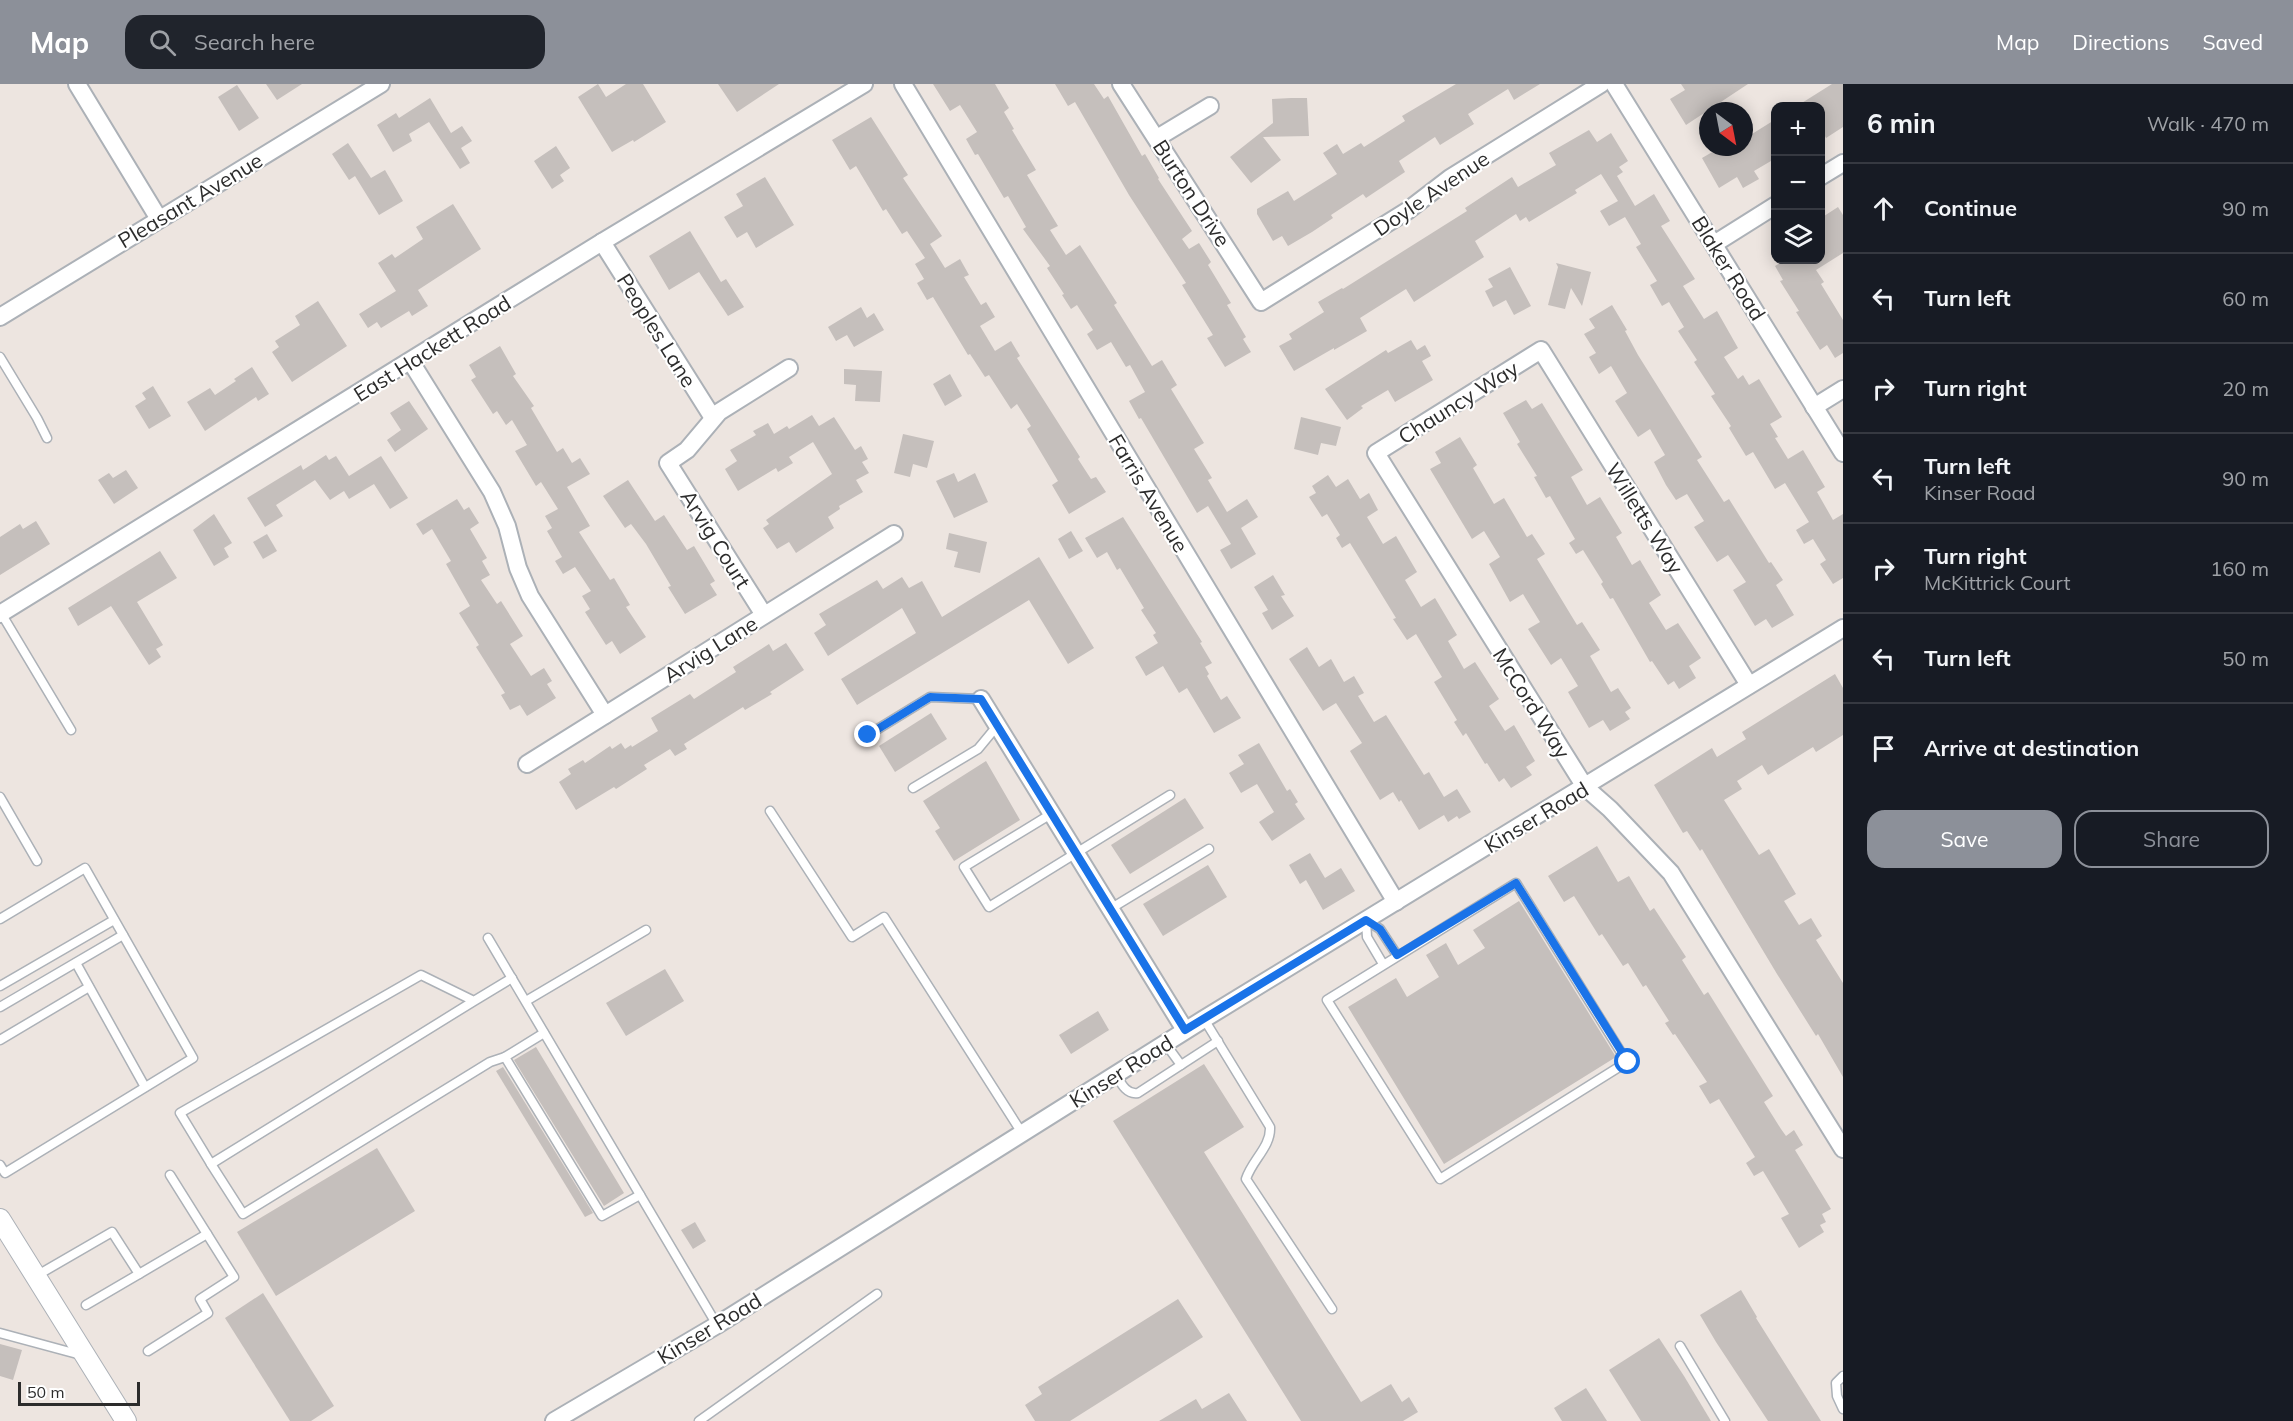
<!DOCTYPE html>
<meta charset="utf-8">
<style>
body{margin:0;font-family:Mulish,sans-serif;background:#20242c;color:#f1f3f6}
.controls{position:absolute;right:18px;top:18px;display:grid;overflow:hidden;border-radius:12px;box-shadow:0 3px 15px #0003}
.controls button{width:54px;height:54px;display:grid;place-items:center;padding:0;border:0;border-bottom:2px solid #363941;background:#171b24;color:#f1f3f6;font:30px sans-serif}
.compass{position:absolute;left:1699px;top:18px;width:54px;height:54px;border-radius:50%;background:#171b24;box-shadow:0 3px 15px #0003;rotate:148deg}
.scale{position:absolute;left:18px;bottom:15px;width:122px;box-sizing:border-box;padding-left:6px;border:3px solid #2c2c2c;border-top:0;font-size:16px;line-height:21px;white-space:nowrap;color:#2c2c2c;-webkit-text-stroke:4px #fff;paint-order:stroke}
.stop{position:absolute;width:18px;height:18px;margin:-14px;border:4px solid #1a73e8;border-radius:50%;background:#fff}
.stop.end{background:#1a73e8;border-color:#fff;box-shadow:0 2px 6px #0008}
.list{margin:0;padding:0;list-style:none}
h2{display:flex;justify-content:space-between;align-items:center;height:78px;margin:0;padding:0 24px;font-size:26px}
h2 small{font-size:20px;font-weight:400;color:#9ea1a6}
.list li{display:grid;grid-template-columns:39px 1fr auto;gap:18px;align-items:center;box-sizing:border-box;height:90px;padding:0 24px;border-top:2px solid #363941}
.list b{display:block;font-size:22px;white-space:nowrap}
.list p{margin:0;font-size:20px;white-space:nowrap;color:#9ea1a6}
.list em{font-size:20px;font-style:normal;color:#9ea1a6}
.actions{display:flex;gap:12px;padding:18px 24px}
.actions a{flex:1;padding:14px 0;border:2px solid #8c9099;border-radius:18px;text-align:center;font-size:21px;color:#8c9099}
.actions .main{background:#8c9099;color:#fff}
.icon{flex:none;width:33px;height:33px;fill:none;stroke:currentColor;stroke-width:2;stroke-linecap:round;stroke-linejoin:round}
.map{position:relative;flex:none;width:1843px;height:1337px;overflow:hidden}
header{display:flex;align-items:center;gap:36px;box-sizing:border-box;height:84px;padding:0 30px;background:#8c9099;color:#fff}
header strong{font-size:28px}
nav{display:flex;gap:33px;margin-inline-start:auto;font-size:21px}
.search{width:420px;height:54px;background:#20242c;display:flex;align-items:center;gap:15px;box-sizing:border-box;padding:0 21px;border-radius:18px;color:#9ea1a6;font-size:22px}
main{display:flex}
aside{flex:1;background:#171b24}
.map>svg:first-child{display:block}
.building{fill:#c5bfbc}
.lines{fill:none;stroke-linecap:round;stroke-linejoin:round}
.service-casing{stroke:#acb1b7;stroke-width:11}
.minor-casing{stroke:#acb1b7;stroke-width:20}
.tertiary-casing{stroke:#acb1b7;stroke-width:22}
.service{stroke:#fff;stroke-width:8}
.minor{stroke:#fff;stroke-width:16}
.tertiary{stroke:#fff;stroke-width:20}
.route{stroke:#1a73e8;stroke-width:8}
.labels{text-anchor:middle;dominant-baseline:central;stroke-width:4.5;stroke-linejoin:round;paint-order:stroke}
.street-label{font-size:21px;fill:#2c2c2c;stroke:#fff}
</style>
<header>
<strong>Map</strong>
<div class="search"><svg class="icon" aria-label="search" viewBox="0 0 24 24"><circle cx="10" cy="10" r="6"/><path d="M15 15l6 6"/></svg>Search here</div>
<nav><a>Map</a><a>Directions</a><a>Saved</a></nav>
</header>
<main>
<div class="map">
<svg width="1843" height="1337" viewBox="0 0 1843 1337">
<rect width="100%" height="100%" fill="#ede5e0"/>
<g class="building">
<polygon points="266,0 302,0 277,16"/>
<polygon points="598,0 606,13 626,0 643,0 666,38 634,58 633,56 612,68 578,13"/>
<polygon points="718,0 779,0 737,28"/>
<polygon points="933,0 995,0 1009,24 1004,28 1014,45 1012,46 1036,86 1027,91 1058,142 1050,146 1066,171 1080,161 1117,219 1114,221 1152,282 1162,276 1177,301 1171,305 1204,359 1194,365 1212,394 1208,396 1227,428 1247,415 1258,433 1241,444 1256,470 1231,485 1220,466 1231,460 1208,422 1197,429 1141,334 1139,335 1129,317 1145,308 1130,281 1126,283 1111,258 1097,266 1087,250 1093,246 1077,221 1071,225 1062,211 1064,210 1047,184 1050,182 1023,145 1026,143 1008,112 1004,114 978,70 975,71 966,55 977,48 960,21 950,27"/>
<polygon points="1055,0 1094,0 1104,15 1108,12 1142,72 1145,70 1159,94 1158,95 1192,147 1182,155 1189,165 1199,159 1211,178 1208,181 1231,219 1227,221 1246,253 1243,255 1251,268 1225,283 1207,254 1213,251 1182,201 1186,199 1129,111 1075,18 1068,22"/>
<polygon points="1456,0 1540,0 1514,16 1508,5 1468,30 1474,40 1440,61 1435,53 1399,77 1405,88 1366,114 1363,110 1331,131 1333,134 1312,148 1288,162 1282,152 1273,157 1257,130 1257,125 1288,107 1294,117 1337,90 1323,69 1337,60 1343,70 1361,59 1364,63 1405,37 1402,32"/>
<polygon points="1681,0 1748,0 1686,41 1670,15 1685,6"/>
<polygon points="1832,0 1843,0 1843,43 1826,54 1821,44 1821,22 1797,22"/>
<polygon points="237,1 259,34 239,47 218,13"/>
<polygon points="430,14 451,49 462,42 472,57 461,64 470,79 460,85 429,38 409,50 412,57 393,68 377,41 396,29 399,34"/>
<polygon points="1291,14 1307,14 1309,52 1263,53 1281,76 1251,99 1230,73 1273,39 1272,15"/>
<polygon points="871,33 908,91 903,94 942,152 930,160 945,184 960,175 969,191 964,193 981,221 986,218 995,233 980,242 995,267 1011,257 1020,272 1017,274 1080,373 1078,375 1091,395 1096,393 1106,408 1069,430 1052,401 1058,397 1027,345 1031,342 1017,320 1011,325 989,291 985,293 970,270 968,271 933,213 927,216 917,199 924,195 915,180 925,174 907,147 902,150 886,125 883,127 856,82 850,86 832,56"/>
<polygon points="1776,35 1776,74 1754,87 1759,95 1743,104 1737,93 1719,104 1702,74 1721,63 1744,63 1744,55"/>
<polygon points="1589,46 1597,58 1611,49 1628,77 1619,83 1623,88 1617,92 1635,122 1654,110 1670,137 1661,142 1695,195 1683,202 1704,235 1717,227 1738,264 1724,273 1738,295 1743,291 1749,301 1759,295 1782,333 1770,340 1778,353 1775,354 1788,375 1803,366 1825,403 1817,408 1833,436 1843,430 1843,494 1833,500 1820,480 1826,476 1813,455 1804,460 1796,446 1809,438 1785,399 1775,405 1753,368 1746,372 1729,344 1731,342 1711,312 1715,310 1694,278 1697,276 1678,247 1684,243 1669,218 1662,222 1650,201 1657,197 1636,163 1641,160 1625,133 1609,142 1600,127 1618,117 1601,90 1575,106 1577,109 1529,138 1526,133 1520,137 1516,130 1475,157 1484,173 1414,218 1406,205 1360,234 1367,247 1334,266 1334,264 1294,287 1279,262 1292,255 1289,250 1324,228 1318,218 1342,204 1343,205 1467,127 1465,124 1512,93 1518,103 1556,81 1549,69"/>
<polygon points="348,59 371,94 385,86 403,117 379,131 355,92 349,96 332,70"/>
<polygon points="556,62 570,84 560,91 564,97 552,105 534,77"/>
<polygon points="765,93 794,141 756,164 747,148 737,154 724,133 743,122 736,110"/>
<polygon points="453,120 481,165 418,206 428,222 412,232 409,227 381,244 377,238 368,244 359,230 396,207 378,179 392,170 395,174 423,155 416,143"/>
<polygon points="1838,123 1843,131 1843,169 1816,186 1824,198 1821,200 1843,236 1843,269 1835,274 1827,261 1820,266 1796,228 1799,227 1780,197 1783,196 1775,182 1785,176 1821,176 1821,134"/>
<polygon points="690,147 721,198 726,195 744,223 728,232 699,188 669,206 649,172"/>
<polygon points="1556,179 1591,188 1582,222 1571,204 1565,225 1548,221 1558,183"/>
<polygon points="1510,183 1531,222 1514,231 1506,216 1493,223 1485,207 1493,203 1488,195"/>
<polygon points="318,217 347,262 292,298 272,268 279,263 275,257 300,241 295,232"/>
<polygon points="1612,221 1627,246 1625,247 1638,271 1702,373 1697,376 1724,418 1729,415 1769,479 1771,478 1783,496 1776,501 1794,531 1772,544 1766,535 1755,542 1733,506 1746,498 1728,471 1717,478 1694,443 1704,437 1687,410 1676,416 1666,401 1654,378 1665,371 1650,345 1638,353 1615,317 1627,309 1611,282 1599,290 1589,273 1596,269 1584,250 1595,244 1589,235"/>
<polygon points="861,223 867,234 874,229 884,246 854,263 847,251 836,257 828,243"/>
<polygon points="1411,256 1417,266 1425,261 1431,272 1422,277 1433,296 1395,318 1388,306 1361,322 1363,324 1347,336 1325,305 1386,266 1388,269"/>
<polygon points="500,262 516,290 513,292 534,322 531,324 557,368 563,364 572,379 580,374 590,390 567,403 590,442 579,448 610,496 614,494 630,521 626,523 646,553 620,570 612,557 606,561 585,528 590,525 582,512 591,507 575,483 563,490 555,477 562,473 547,447 552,444 545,432 558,425 541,398 536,402 515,367 527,361 512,336 506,341 497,327 493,330 471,296 476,293 469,281"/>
<polygon points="252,283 269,310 258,317 256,313 205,347 187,318 210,304 215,311 236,297 234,295"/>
<polygon points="844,285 882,287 880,318 855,317 856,301 844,300"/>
<polygon points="950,290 962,312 945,322 933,300"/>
<polygon points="153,302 171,332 149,345 135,322 146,315 142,309"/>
<polygon points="1526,316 1532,325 1542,319 1583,386 1571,393 1587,421 1600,413 1622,449 1616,453 1632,481 1640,476 1661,511 1649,519 1666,546 1678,539 1701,574 1689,582 1696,594 1679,605 1674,597 1668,601 1652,577 1650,578 1613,514 1610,515 1601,500 1603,498 1583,466 1576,470 1569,459 1575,455 1550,412 1546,414 1534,393 1537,392 1517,360 1520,358 1503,329"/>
<polygon points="409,317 428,345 395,368 387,356 401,346 390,329"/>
<polygon points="812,331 819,342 834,333 855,366 861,362 868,375 862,378 869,389 856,396 863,408 839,422 840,425 828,433 834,444 796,469 789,458 777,465 763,444 769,440 766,436 832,390 813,358 789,373 793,379 778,388 776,384 738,407 725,385 737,377 730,366 756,351 753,347 768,339 774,350 787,342 789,345"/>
<polygon points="1301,333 1341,343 1336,362 1321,359 1318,371 1294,365"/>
<polygon points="903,350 934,357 927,384 913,380 910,393 894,389"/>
<polygon points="1460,353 1477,381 1473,384 1494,420 1504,414 1527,453 1532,450 1545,470 1537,475 1577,541 1582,538 1600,566 1590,572 1611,608 1618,604 1631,624 1625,628 1630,635 1610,647 1603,636 1589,644 1568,608 1578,602 1561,574 1551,581 1528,545 1540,538 1523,510 1510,518 1489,480 1500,473 1484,447 1472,455 1430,385 1441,379 1435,368"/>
<polygon points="326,371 329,376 336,372 349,392 381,372 408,414 390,425 374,400 349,415 344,407 330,416 315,396 276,421 283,432 265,443 247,414 301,381 303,386"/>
<polygon points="126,386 138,404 114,420 98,396 109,389 113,394"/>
<polygon points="954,389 958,398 975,389 988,418 954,434 936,397"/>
<polygon points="1328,391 1336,403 1348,395 1360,415 1369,409 1378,426 1367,433 1383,460 1396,452 1417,488 1405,496 1421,523 1435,514 1457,551 1448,557 1464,585 1475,578 1499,615 1489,622 1505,647 1514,641 1535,677 1526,683 1532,691 1511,704 1504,694 1499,698 1487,679 1485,680 1466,649 1463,652 1454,638 1457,636 1434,598 1442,593 1416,550 1407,556 1393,535 1396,534 1350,459 1342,464 1336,454 1340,451 1327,430 1322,433 1309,413 1316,409 1312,402"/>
<polygon points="628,396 655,437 664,431 687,466 694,462 715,497 710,500 717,511 685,530 668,503 671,502 646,460 631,440 625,444 603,412"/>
<polygon points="457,415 464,426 469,423 479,439 470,445 487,474 482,477 490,491 481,496 497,520 501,517 523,552 510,560 531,592 544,584 552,597 547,600 556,614 527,632 520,621 510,626 501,611 505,609 476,563 479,561 459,529 470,522 446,480 451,477 432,445 423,451 416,440"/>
<polygon points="214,430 232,459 224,464 229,473 214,482 193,446"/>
<polygon points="1123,433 1202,558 1200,559 1212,579 1205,583 1209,590 1207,592 1221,616 1227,612 1241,634 1214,649 1187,604 1179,609 1163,582 1146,592 1135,573 1158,559 1153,551 1156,549 1141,526 1144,524 1120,484 1117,486 1107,468 1097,474 1085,454"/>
<polygon points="36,437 50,460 0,491 0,453 20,440 23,445"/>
<polygon points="1071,447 1083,467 1069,475 1058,455"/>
<polygon points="949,449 987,458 980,489 954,483 958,468 946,465"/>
<polygon points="267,450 277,467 263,475 253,458"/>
<polygon points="160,467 177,494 137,518 163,561 156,565 161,573 149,581 111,522 78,542 68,524"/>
<polygon points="1039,473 1094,564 1068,580 1029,516 857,621 841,595 916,549 902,524 828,572 814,549 826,541 819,530 877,496 883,505 902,493 909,504 922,497 942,533"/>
<polygon points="1273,491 1285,511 1281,512 1294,532 1272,546 1262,529 1268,526 1254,503"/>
<polygon points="786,559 804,586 770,608 772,610 745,626 743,623 684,660 687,665 675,672 670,665 644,681 647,685 616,705 614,703 576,726 559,698 571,690 568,685 583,676 585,679 610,662 612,665 621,659 625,665 631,661 632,663 658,647 651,634 690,610 694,615 736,588 733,583 769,560 773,567"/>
<polygon points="1307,563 1319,583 1331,575 1344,598 1354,592 1364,609 1358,612 1374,638 1386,631 1424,691 1429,688 1444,713 1457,705 1471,728 1459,735 1457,732 1448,738 1444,731 1419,746 1401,716 1399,718 1393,708 1380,716 1350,667 1362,659 1336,619 1323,627 1289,575"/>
<polygon points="1835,590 1843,604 1843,651 1816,668 1813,663 1768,691 1762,681 1737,697 1742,705 1724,716 1759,771 1769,765 1796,810 1784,817 1799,841 1811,834 1822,852 1816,856 1843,899 1843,993 1818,950 1816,952 1777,890 1702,765 1700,767 1687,747 1683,749 1654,701 1712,664 1717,673 1746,655 1742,648"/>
<polygon points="931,629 947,655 895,688 879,662"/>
<polygon points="1259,659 1287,707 1290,705 1298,718 1295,720 1305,735 1272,757 1259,738 1274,728 1257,700 1241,709 1229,689 1244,680 1238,671"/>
<polygon points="986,677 1020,736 954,777 935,747 940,744 923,717"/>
<polygon points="1185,714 1204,744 1130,790 1111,761"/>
<polygon points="1597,762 1618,798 1629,792 1650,827 1654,824 1686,873 1682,876 1704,911 1708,908 1773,1012 1764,1018 1781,1045 1786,1052 1794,1046 1803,1061 1795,1066 1831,1125 1822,1130 1826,1138 1820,1141 1824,1148 1799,1164 1781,1134 1789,1130 1763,1087 1754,1092 1746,1079 1755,1073 1719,1015 1710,1020 1699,1002 1707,998 1675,950 1673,951 1665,939 1669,937 1646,901 1643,903 1628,879 1623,882 1602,850 1599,852 1574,812 1564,818 1548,792"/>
<polygon points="1310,769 1325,794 1341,784 1355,807 1323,826 1306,796 1300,800 1289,781"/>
<polygon points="1208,781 1227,813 1163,852 1143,820"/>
<polygon points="1519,817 1616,973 1444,1080 1348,923 1396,894 1407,913 1439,893 1426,871 1446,859 1458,881 1485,864 1473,846"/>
<polygon points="665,885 684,917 626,952 606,919"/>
<polygon points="1098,927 1109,946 1071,970 1059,951"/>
<polygon points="536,963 624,1109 604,1122 514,976"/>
<polygon points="1204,980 1244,1043 1204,1068 1361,1318 1391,1300 1402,1318 1409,1313 1418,1328 1403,1337 1301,1337 1113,1037"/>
<polygon points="503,983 593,1129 585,1133 496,987"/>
<polygon points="377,1064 415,1127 276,1212 237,1148"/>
<polygon points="695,1138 706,1157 693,1165 681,1146"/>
<polygon points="1741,1206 1757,1233 1756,1234 1821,1337 1768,1337 1716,1258 1700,1231"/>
<polygon points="263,1209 334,1322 311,1337 290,1337 225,1234"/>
<polygon points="1178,1215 1203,1253 1070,1337 1035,1337 1025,1321 1042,1310 1038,1303"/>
<polygon points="1659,1254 1684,1292 1711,1337 1641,1337 1609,1286"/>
<polygon points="0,1260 22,1266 13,1296 0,1292"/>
<polygon points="1586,1304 1607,1337 1562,1337 1554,1324"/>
<polygon points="1229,1309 1247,1337 1159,1337 1196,1315 1202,1325"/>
</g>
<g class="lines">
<g class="service-casing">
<g id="service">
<polyline points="0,273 37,334 47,354"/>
<polyline points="1,529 71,646"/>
<polyline points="868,651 930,613 981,615"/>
<polyline points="913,704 978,665 997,642"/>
<polyline points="0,713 37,777"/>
<polyline points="770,727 852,853 884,833 1022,1049"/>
<polyline points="1051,730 964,783 989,823 1170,711"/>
<polygon points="1516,799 1627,978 1440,1095 1327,916"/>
<polyline points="1110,825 1209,765"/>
<polyline points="0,835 85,784 193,974 5,1089 0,1081"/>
<polyline points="1366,836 1367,853 1383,880"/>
<polyline points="1366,836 1380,845 1397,871"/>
<polyline points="488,854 717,1241"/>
<polyline points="76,879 145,1003"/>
<polyline points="0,902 114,836"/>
<polyline points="474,917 421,891 180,1029 211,1080 474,917 512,894"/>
<polyline points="526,917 646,846"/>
<polyline points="0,923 123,851"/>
<path d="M1204,935L1270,1043C1271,1063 1252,1076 1246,1095L1332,1225"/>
<polyline points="544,949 505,973 602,1132 640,1111"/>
<polyline points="0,956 89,903"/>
<polyline points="1181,981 1218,957"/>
<path d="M1116,990C1121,999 1126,1011 1138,1009L1181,981L1165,959"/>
<polyline points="211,1080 243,1130 490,978 505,973"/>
<polyline points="170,1091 207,1150"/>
<polyline points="36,1192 112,1148 139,1190 207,1150 234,1193 200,1215 208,1229 148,1267"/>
<polyline points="86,1221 139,1190"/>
<polyline points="0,1249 81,1271"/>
<polyline points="1680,1262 1725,1337"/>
<polyline points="1843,1292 1836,1299 1837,1312 1843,1325"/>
<polyline points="699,1337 877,1210"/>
</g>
</g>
<g class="minor-casing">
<g id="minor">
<polyline points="77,0 159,135"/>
<polyline points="903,0 1396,818"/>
<polyline points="1121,0 1261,218 1407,127 1450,94 1601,0"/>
<polyline points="1614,0 1843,369"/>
<polyline points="1157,54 1210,22"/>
<polyline points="1820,93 1843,79"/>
<polyline points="602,158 713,334"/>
<polyline points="1714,160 1776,121"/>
<polyline points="0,233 381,0"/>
<polyline points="411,278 492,408 507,442 518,484 530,512 605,631"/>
<polyline points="1814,323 1843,305"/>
<polyline points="0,530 602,158 864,0"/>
<polyline points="764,531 668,379 687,366 719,328 789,284"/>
<polyline points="1749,601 1541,266 1376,369 1585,703 1610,725 1671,789 1843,1065"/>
<polyline points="981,615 1185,946"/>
<polyline points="527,680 894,450"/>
<polyline points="554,1337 717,1241 1204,935 1843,544"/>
</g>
</g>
<g class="tertiary-casing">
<polyline id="tertiary" points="0,1135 126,1337"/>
</g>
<use href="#service" class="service"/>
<use href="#minor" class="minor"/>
<use href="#tertiary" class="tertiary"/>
</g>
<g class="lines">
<polyline class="route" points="868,651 930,613 981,615 1185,946 1366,836 1380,845 1397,871 1516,799 1628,978"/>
</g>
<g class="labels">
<g class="street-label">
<text transform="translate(1192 109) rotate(57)">Burton Drive</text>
<text transform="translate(1431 109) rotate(-34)">Doyle Avenue</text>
<text transform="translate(190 116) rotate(-31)">Pleasant Avenue</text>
<text transform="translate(1729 184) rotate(58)">Blaker Road</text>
<text transform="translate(657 246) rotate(58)">Peoples Lane</text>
<text transform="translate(432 264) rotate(-32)">East Hackett Road</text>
<text transform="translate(1458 318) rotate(-32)">Chauncy Way</text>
<text transform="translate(1149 409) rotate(59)">Farris Avenue</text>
<text transform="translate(1645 434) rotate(58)">Willetts Way</text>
<text transform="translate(716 455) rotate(58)">Arvig Court</text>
<text transform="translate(710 565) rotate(-32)">Arvig Lane</text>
<text transform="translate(1532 619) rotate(58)">McCord Way</text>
<text transform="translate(1536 733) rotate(-31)">Kinser Road</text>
<text transform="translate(1121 987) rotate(-32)">Kinser Road</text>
<text transform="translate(709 1244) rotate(-31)">Kinser Road</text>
</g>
</g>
</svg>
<div class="controls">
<button>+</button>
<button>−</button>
<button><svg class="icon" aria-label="layers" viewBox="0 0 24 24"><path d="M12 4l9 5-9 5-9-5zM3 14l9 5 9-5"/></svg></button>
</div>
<svg class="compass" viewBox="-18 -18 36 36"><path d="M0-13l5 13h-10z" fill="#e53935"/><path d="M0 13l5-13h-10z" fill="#9ea1a6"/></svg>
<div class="scale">50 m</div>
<div class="stop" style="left:1628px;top:978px"></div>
<div class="stop end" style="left:868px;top:651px"></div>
</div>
<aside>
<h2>6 min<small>Walk · 470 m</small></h2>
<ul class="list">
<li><svg class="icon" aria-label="ahead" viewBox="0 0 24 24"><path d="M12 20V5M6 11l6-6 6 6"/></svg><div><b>Continue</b></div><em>90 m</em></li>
<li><svg class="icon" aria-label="left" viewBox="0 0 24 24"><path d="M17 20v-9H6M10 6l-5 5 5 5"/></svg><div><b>Turn left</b></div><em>60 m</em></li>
<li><svg class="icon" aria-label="right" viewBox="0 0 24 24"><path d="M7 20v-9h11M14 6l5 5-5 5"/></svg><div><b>Turn right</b></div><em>20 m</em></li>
<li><svg class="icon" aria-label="left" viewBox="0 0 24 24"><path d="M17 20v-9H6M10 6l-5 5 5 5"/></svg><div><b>Turn left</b><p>Kinser Road</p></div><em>90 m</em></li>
<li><svg class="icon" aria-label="right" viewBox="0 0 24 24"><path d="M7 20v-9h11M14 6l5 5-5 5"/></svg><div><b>Turn right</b><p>McKittrick Court</p></div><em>160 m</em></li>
<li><svg class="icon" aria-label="left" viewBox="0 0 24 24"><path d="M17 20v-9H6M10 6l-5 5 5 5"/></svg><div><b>Turn left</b></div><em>50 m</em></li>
<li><svg class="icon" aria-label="arrive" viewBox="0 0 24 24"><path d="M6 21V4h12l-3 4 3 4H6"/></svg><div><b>Arrive at destination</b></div></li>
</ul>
<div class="actions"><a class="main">Save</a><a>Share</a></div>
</aside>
</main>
